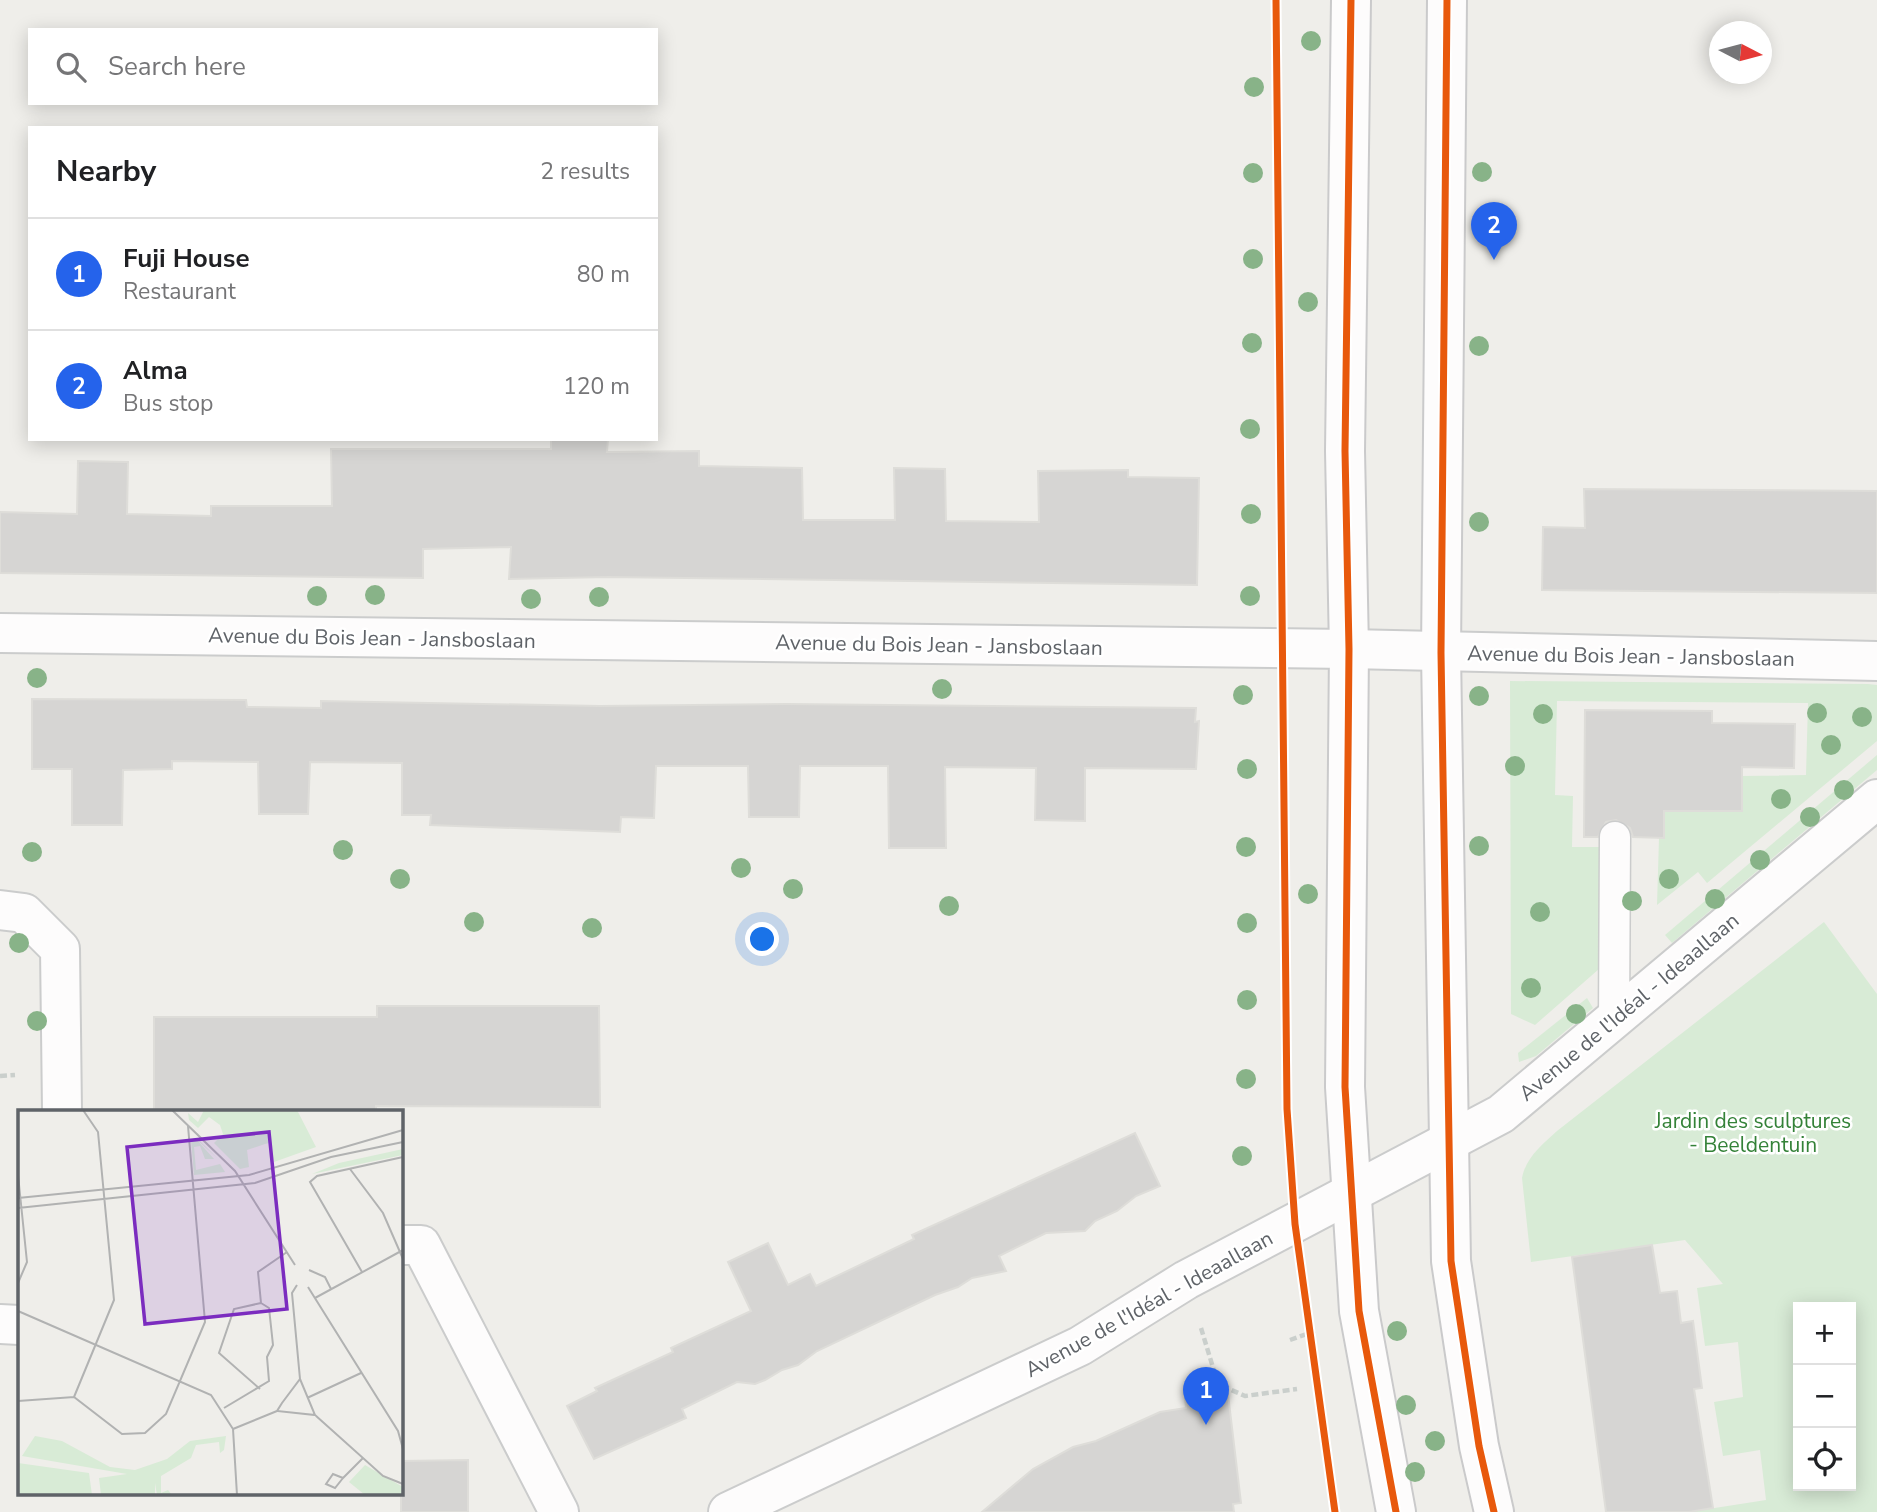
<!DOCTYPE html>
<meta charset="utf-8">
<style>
body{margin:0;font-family:"Nunito Sans",sans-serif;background:#f6f6f6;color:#202124}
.controls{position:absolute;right:21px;bottom:21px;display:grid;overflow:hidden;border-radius:0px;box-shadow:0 4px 18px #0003}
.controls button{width:63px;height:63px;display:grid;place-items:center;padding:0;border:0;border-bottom:2px solid #e0e0e0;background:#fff;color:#202124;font:35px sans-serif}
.compass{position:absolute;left:1709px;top:21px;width:63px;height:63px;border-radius:50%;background:#fff;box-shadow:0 4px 18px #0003;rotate:96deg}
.you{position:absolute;left:763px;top:940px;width:24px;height:24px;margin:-18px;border:5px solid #fff;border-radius:50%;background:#1a73e8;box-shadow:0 0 0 10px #1a73e833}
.badge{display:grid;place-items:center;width:46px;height:46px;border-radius:50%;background:#2563eb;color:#fff;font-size:23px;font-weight:700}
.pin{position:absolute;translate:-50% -58px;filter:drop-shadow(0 2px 4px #0008)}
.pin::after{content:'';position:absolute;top:37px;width:24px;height:21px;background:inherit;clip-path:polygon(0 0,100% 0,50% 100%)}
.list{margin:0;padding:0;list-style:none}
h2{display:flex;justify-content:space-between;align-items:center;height:91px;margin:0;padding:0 28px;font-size:30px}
h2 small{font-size:23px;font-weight:400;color:#757577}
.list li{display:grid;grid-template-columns:46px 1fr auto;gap:21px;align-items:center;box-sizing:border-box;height:112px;padding:0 28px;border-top:2px solid #e0e0e0}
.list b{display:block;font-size:26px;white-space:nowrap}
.list p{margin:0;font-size:23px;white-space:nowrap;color:#757577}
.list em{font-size:23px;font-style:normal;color:#757577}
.icon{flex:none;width:38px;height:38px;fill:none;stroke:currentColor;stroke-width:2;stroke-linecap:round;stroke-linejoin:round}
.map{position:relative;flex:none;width:1877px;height:1512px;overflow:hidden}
.search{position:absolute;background:#fff;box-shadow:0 4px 18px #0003;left:28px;top:28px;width:630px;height:77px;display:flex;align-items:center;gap:18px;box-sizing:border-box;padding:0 24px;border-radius:0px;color:#757577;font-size:26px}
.panel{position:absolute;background:#fff;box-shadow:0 4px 18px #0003;left:28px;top:126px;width:630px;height:315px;border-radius:0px}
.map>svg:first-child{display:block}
.green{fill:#d8ebd6;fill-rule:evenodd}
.building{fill:#d6d5d3;stroke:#deddd9;stroke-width:2}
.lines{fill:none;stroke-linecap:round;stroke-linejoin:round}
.lane-casing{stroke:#cbcccc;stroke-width:33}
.street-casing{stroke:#cbcccc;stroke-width:42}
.secondary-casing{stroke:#cacacb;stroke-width:42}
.path{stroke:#cacfcc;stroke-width:4.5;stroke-dasharray:7 3.5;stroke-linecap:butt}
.lane{stroke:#fdfcfc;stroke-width:30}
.street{stroke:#fdfcfc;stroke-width:38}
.secondary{stroke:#fdfcfc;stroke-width:38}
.cycleway-casing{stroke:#fff;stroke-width:11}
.cycleway{stroke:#e8590c;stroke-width:7}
.tree{fill:#88b388}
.labels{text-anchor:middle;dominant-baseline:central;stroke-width:5;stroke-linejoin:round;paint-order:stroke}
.street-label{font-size:21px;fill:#5f6368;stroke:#fff}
.park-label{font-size:21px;fill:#348238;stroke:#fff}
.inset-road{fill:none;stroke:#b1b2b2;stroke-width:2}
.view{fill:#7b2cbf;fill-opacity:0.15;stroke:#7b2cbf;stroke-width:3.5}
.inset-edge{fill:none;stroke:#5f6368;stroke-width:3.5}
</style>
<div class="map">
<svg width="1877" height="1512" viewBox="0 0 1877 1512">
<rect width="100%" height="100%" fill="#efeeea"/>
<g class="green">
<polygon points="1510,681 1868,684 1877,685 1877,741 1707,883 1698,872 1657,905 1659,838 1664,837 1664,811 1741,811 1742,776 1806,775 1808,703 1557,701 1555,795 1573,796 1572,847 1601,847 1599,969 1535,1025 1511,1014"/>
<polygon points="1877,755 1877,770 1672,943 1665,935"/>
<path d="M1824,922L1877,994V1512H1689L1766,1500L1760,1450L1723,1456L1714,1402L1743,1397L1738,1342L1705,1346L1697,1288L1723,1284L1685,1240L1531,1262L1522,1178C1526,1157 1542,1145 1557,1131ZM1798,1307H1851V1486H1798Z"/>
<polygon points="1587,998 1593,1008 1536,1056 1519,1062 1518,1053"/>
</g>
<g class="building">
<polygon points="551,439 608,439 607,452 699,451 699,466 802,468 803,520 895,520 894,468 945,469 946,521 1039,522 1038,471 1128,470 1128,477 1199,478 1197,585 608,577 509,579 511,547 423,549 423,578 0,573 0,512 77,514 78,461 128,462 127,514 211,516 211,506 332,506 331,449 551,449"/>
<polygon points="1584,489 1877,491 1877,593 1542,590 1543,527 1585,528"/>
<polygon points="32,699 246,700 247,707 321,708 321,701 600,706 787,704 1196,708 1195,722 1199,721 1196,769 1085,768 1085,821 1035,820 1036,768 945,767 946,848 889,848 888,766 800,766 799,817 749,817 748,766 656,766 654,818 621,817 620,832 430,825 431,815 402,815 402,763 310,762 308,814 259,814 258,762 172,761 172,769 123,770 122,825 72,825 72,769 32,769"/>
<polygon points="1585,710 1712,711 1712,723 1795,724 1794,768 1742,767 1742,811 1664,811 1664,838 1633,837 1630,828 1616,820 1606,822 1598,837 1584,837"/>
<polygon points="377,1006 599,1006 600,1107 376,1106 376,1111 154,1111 154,1017 377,1017"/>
<polygon points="1135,1133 1160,1186 1136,1196 1117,1211 1095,1221 1085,1231 1046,1233 999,1256 1006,1271 972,1278 958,1287 935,1295 817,1351 798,1365 782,1370 765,1380 755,1384 737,1382 682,1409 686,1418 594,1459 567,1406 597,1391 595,1388 673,1352 671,1348 751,1311 728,1262 768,1243 788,1285 810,1274 816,1286 914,1239 912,1235"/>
<polygon points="1652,1245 1660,1293 1677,1291 1681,1323 1693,1321 1702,1388 1694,1389 1713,1508 1689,1512 1606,1512 1572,1257"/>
<polygon points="1228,1394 1241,1503 1233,1504 1234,1512 982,1512 1033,1469 1073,1447 1096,1441 1160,1412 1186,1408 1185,1398"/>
<polygon points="468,1460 468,1512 401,1512 401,1461"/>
</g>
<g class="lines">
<g class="lane-casing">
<polyline id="lane" points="1614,1021 1615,837"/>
</g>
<g class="street-casing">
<g id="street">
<polyline points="0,633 1349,649 1877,661"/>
<polyline points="0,910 24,913 60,949 62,1111"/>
<polyline points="401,1245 421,1245 559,1512"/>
<polyline points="0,1324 19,1325"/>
<polyline points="728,1512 1080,1346 1186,1280 1501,1114 1877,799"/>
</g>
</g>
<g class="secondary-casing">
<g id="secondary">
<polyline points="1351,0 1345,451 1349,649 1345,1087 1359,1311 1396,1512"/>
<polyline points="1447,0 1441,653 1451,1261 1479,1446 1494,1512"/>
</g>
</g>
<g class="path">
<polyline points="0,1076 15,1075"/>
<polyline points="1201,1328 1218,1384 1245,1396 1297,1389"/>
<polyline points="1290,1340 1315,1331"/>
</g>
<use href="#lane" class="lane"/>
<use href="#street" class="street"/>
<use href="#secondary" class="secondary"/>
<g class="cycleway-casing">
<g id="cycleway">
<polyline points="1276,0 1287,1109 1295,1224 1335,1512"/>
<polyline points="1351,0 1345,451 1349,649 1345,1087 1359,1311 1396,1512"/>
<polyline points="1447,0 1441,653 1451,1261 1479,1446 1494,1512"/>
</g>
</g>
<use href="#cycleway" class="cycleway"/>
</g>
<g class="tree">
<circle cx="1311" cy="41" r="10"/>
<circle cx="1254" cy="87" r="10"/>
<circle cx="1482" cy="172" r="10"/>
<circle cx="1253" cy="173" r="10"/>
<circle cx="1253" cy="259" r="10"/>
<circle cx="1308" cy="302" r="10"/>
<circle cx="1252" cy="343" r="10"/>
<circle cx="1479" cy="346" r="10"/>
<circle cx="1250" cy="429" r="10"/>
<circle cx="1251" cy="514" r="10"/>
<circle cx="1479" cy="522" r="10"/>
<circle cx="375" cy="595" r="10"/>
<circle cx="317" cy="596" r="10"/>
<circle cx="1250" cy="596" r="10"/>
<circle cx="599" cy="597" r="10"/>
<circle cx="531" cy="599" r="10"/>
<circle cx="37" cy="678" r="10"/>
<circle cx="942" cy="689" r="10"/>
<circle cx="1243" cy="695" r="10"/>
<circle cx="1479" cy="696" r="10"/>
<circle cx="1817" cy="713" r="10"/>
<circle cx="1543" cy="714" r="10"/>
<circle cx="1862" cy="717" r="10"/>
<circle cx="1831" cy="745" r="10"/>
<circle cx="1515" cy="766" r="10"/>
<circle cx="1247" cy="769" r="10"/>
<circle cx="1844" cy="790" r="10"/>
<circle cx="1781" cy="799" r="10"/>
<circle cx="1810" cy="817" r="10"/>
<circle cx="1479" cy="846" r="10"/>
<circle cx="1246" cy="847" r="10"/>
<circle cx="343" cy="850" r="10"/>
<circle cx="32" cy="852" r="10"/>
<circle cx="1760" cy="860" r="10"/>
<circle cx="741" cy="868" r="10"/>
<circle cx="400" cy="879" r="10"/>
<circle cx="1669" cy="879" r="10"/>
<circle cx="793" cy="889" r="10"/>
<circle cx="1308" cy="894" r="10"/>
<circle cx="1715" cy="899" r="10"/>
<circle cx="1632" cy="901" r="10"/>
<circle cx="949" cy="906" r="10"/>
<circle cx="1540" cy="912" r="10"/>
<circle cx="474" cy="922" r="10"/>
<circle cx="1247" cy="923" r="10"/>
<circle cx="592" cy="928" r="10"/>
<circle cx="19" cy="943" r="10"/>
<circle cx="1531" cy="988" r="10"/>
<circle cx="1247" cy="1000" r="10"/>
<circle cx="1576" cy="1014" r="10"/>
<circle cx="37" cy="1021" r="10"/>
<circle cx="1246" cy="1079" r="10"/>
<circle cx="1242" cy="1156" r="10"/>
<circle cx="1397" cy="1331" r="10"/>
<circle cx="1406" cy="1405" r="10"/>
<circle cx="1435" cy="1441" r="10"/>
<circle cx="1415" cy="1472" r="10"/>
</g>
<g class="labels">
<g class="street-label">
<text transform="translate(372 638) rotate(1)">Avenue du Bois Jean - Jansboslaan</text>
<text transform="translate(939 645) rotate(1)">Avenue du Bois Jean - Jansboslaan</text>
<text transform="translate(1631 656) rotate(1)">Avenue du Bois Jean - Jansboslaan</text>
<text transform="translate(1629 1007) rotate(-40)">Avenue de l'Idéal - Ideaallaan</text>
<text transform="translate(1149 1304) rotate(-29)">Avenue de l'Idéal - Ideaallaan</text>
</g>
<g class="park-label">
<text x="1753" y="1121">Jardin des sculptures<tspan x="1753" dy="24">- Beeldentuin</tspan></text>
</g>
</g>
<g transform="translate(18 1110)">
<rect width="385" height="385" fill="#efeeea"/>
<path d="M186,0H279L298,37L256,52L251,33L247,34L229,40L231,57L222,59L196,33L205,24L202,15L191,7L180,18L171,10L170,3L180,12ZM179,28L199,48L178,29L196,49H187L182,36L176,37L178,60L202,54L207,62L176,65L173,30ZM385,39V45L294,64L321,53ZM17,326L44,331L92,357L117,360L149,349L172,331L208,326L206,340L202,343L201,332L178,335L173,348L143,366V383L150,380L154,385H139L137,373V385H83L81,368L109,364L4,346ZM0,353L71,363L74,385H0ZM347,355L385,377V385H347L331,372Z" fill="#d8ebd6"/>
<path class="inset-road" d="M154,0L217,61L277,155M332,59L365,103L385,149M0,65L9,152L0,173M0,88L231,65L385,20M0,98L237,73L313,47L385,32M291,160L307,167L313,179M344,162L292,72L299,66L385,47M279,175L274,183L282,269M290,177L380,321L385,339M297,188L385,140M0,201L193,285L215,319L219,385M282,269L297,305L259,301L264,293ZM242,279L201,243L216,199L243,193M56,287L96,190L80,22L65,0M289,288L343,263M0,291L56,287L104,324L127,323L148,304L187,212L170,16M206,298L251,271L249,247L255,235L251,198L243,193L240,162L269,142M297,305L365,366L385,374M215,319L259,301M325,368L317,378L308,374L315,364L325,368L345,348"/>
<path class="view" d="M251,22L269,199L127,214L109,37Z"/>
<rect width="385" height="385" class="inset-edge"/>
</g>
</svg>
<div class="controls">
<button>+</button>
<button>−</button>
<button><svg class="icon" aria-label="locate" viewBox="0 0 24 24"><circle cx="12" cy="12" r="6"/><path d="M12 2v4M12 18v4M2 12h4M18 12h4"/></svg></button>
</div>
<svg class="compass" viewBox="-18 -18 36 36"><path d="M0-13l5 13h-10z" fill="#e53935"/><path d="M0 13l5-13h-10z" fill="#757577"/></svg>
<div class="you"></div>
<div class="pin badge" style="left:1206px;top:1425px">1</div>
<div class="pin badge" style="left:1494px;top:260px">2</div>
<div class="search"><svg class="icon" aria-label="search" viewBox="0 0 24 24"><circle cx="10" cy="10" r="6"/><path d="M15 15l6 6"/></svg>Search here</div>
<section class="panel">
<h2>Nearby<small>2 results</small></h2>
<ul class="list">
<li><span class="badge">1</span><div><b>Fuji House</b><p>Restaurant</p></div><em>80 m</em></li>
<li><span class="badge">2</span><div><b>Alma</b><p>Bus stop</p></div><em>120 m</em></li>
</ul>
</section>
</div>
